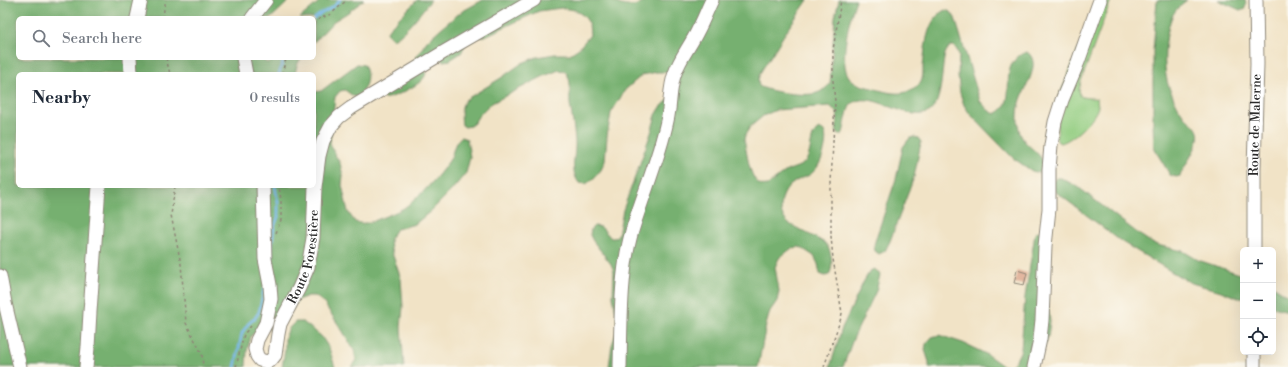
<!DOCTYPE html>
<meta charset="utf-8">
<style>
body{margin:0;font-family:"Libre Bodoni",serif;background:#f2f2f3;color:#1f2937}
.controls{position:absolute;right:12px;bottom:12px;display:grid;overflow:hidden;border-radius:6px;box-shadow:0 4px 16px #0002}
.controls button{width:36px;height:36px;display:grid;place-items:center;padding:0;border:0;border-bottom:1px solid #e0e1e3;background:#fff;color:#1f2937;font:20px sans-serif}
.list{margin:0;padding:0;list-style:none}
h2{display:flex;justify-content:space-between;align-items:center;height:52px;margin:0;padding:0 16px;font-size:17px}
h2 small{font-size:13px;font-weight:400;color:#747a83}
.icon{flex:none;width:22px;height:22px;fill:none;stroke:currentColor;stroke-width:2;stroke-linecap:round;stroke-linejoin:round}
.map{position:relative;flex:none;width:1288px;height:367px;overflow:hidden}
.search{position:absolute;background:#fff;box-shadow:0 4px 16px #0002;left:16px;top:16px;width:300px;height:44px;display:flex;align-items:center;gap:10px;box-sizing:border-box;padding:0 14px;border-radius:6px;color:#747a83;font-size:15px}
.panel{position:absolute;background:#fff;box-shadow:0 4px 16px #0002;left:16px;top:72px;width:300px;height:116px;border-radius:6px}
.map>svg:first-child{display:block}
.green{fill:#93cd81;stroke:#5f7c56}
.forest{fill:#76b06f;stroke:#506e4d}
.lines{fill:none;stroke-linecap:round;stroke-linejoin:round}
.stream{stroke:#75b6ea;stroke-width:2.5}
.building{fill:#d89d81}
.minor-casing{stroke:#8e8778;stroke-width:15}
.path{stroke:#8e8778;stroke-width:1.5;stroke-dasharray:3 3;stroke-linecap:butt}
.minor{stroke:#fff;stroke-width:13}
.labels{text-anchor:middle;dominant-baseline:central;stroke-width:4;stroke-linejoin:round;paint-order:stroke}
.street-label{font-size:13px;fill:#2b2b2b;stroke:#fbf7ec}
</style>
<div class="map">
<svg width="1288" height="367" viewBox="0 0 1288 367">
<rect width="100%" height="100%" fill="#fbf7ec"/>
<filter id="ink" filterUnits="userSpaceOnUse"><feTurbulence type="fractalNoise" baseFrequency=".025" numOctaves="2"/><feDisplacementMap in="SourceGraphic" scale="8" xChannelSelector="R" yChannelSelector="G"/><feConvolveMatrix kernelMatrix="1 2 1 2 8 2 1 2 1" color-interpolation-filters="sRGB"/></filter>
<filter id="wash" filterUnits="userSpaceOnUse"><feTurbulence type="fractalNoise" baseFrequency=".012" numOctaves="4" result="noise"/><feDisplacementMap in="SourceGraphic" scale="16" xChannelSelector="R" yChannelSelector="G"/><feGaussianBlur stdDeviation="0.9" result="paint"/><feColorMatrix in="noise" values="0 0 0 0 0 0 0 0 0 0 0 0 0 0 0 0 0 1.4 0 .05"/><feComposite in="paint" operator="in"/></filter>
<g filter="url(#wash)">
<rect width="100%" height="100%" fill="#f1e3c6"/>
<path class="green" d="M1099,0H1111L1081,81L1079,90L1080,96C1086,99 1091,97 1097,99C1097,101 1098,104 1098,106C1097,117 1071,142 1060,143L1057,141L1060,94Z"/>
<g class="forest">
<path d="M0,0H290L271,18H18V58H263L264,61L267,63L274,60L275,58H301L297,65L295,74H18V186H314V92L321,91L357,64L364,65C370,75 366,90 357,97L353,96L345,90L340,91L335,97L330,143L334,153L340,163L343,176L342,185L348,212L355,222C365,225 372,222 381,218C388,215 397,212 404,208C421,196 437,178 449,161C454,153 453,143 461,137L467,139L470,157L466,173L450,192L432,210L415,224L397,229L393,233L390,240L391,250L401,279L403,307L401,327L404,367H351L356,360L354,350L342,330L323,302L315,296H308L300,299L270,328L258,330L251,336L247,351L246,367H0Z"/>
<polygon points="321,0 364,0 347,13 334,21 314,42 314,18 300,18"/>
<path d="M417,0H431C423,9 403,37 392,39L389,36L387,32L389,28Z"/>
<path d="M483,0H612C622,8 637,8 647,0H808L789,27L760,73L758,80L759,86C769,92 806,97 817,93C823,91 826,88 830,84L835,17L839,0H856C850,16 838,63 849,77C855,85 867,87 876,89C885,92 897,95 906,92C912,91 918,87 921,82C923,78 923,71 923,67C925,49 926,19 945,10L951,12L955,18L980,101L988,110L995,114C1018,104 1001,77 1014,61C1019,55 1021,54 1027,52C1043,63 1023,89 1020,103C1018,108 1018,114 1018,119C1018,126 1019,133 1023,139C1030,150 1052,159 1040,173L1032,171L1013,158L970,114L964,105L960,93L958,76L959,55L957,50L954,46H950C948,49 946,51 945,54C941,69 943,103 929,112C907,124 867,85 850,106C847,111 845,126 843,133L840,135L837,133C835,127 839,117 837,113C836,111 832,108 830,106L776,110L763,116L750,127L745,135L744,140C747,151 749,180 761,185C763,186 765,185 768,185C774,181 779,176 785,172C791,168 799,168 805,162C813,153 808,135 819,129L824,131C829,140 822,164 814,171C810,176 804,177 798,180C787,186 781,195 781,208C781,212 783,218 787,222C788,224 792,225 795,227C804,232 815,237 825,243C832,251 834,266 829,275L825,276L820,274L818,264L814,256L800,247L792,248L779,258L775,267L779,291L777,301L770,311L766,325L758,367H609L612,345L617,330V318L613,296L614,271L611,264L593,241L590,235L591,229L594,226L601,227L611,238H614L618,235L623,210L651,133L656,115L661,107L676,93L679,86L678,79L668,72H657L642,75L625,90L611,113L607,136L605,161L601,170L593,179L586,184L579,183C569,169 576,157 575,141C574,128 572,116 570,104C569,92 573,80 565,71L559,70L544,76L490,104L479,115L474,123L470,126L465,127L462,125C461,116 460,108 465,100L501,78L522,63L537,57L555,54H570L579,48L590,35L589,23L584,16L575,10L561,8L539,11L483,37H479L466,31L463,34L465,45L461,53L450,60L443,61L432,55L424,60C426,67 428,73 423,79C419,85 390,100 384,98L382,95L412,67L416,57L427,41L440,29L461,12Z"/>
<path d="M1157,0H1187C1180,5 1174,11 1171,19C1164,39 1161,75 1172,94C1175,102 1179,109 1184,116C1188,121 1196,125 1198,132C1202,142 1184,166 1180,176L1176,177L1170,175L1154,148L1153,122V51Z"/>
<polygon points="1218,0 1245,0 1246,5 1244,10 1240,10"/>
<polygon points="914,137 918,138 921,142 914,177 890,241 885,251 879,254 875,251 874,245 877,235 896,179 903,147 909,139"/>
<polygon points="1056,178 1061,178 1078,187 1140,235 1152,243 1161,246 1183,251 1198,260 1243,275 1243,297 1238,298 1221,291 1191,283 1172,272 1122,242 1056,192 1052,186 1053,181"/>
<polygon points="1038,231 1040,232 1046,289 1050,321 1048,337 1043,349 1031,367 929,367 929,362 925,350 926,344 932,337 939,335 963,343 986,354 1003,366 1010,366 1015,362 1021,350 1025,297 1035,234"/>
<polygon points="874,269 876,270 880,275 876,291 853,339 843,367 830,367 842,328 864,281 870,271"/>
<polygon points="1273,286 1285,294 1288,295 1288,311 1273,307"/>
<polygon points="295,322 303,322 321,336 329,348 335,367 282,367 285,350 285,338 289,328"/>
</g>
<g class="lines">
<g class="stream">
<path d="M314,19C322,11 333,10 340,0"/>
<polyline points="279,74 284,58"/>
<polyline points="272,263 271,252 274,227 278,217 278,202 275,186"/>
<polyline points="235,367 242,333 248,324 255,318 259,312 264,289"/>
</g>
</g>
<g id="blocks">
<polygon class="building" points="1017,270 1027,273 1024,285 1014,283"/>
</g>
</g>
<g filter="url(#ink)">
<use href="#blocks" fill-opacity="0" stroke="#8e8778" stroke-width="1"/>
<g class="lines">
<g class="minor-casing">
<g id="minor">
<polyline points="137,18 141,0"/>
<polyline points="252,18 266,0"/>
<polyline points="130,58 131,74"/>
<polyline points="243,58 246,74"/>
<path id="s1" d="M263,186L265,259L270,285L271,299L266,323L257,340L255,349L257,356L260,360L267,362L271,360L275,355L278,334L280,324L299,288L308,267L313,238L315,187L319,156L323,141L331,126L339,117L351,108L444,52L534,0"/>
<path id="s2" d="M1254,250V170L1257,64L1256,0"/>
<polyline points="0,276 5,303 20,367"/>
<polyline points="86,367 88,347 90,312 99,186"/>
<path d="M620,367C621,324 620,272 632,231C643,194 659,159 667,121C671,105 669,88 675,73C680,58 691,45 698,30C703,21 707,10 712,0"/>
<polyline points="1034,367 1040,339 1042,320 1045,246 1049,209 1049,169 1051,145 1055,122 1062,100 1078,62 1100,0"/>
<polyline points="1254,367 1254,352"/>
</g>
</g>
<g class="path">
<polyline points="163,18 164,9 166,0"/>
<polyline points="314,25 319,19 331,14 347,0"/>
<polyline points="166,58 170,74"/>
<polyline points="282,74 285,62 287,58"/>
<polyline points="175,186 171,215 181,264 186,323 202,354 203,367"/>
<polyline points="276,233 281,220 281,200 279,186"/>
<polyline points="236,367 244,334 251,326"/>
<polyline points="824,367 841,318 842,313 833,259 831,236 831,183 835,102 833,81 833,50 841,0"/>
</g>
<use href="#minor" class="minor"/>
</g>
</g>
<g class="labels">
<g class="street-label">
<text stroke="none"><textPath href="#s2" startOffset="125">Route de Malerne</textPath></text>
<text stroke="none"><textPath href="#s1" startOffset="301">Route Forestière</textPath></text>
</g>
</g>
</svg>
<div class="controls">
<button>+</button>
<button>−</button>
<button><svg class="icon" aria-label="locate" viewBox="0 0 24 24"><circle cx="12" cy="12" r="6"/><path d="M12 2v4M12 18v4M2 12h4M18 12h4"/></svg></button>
</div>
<div class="search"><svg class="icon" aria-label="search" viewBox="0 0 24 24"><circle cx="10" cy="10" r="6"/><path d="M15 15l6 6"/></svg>Search here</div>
<section class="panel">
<h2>Nearby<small>0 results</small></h2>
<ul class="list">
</ul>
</section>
</div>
